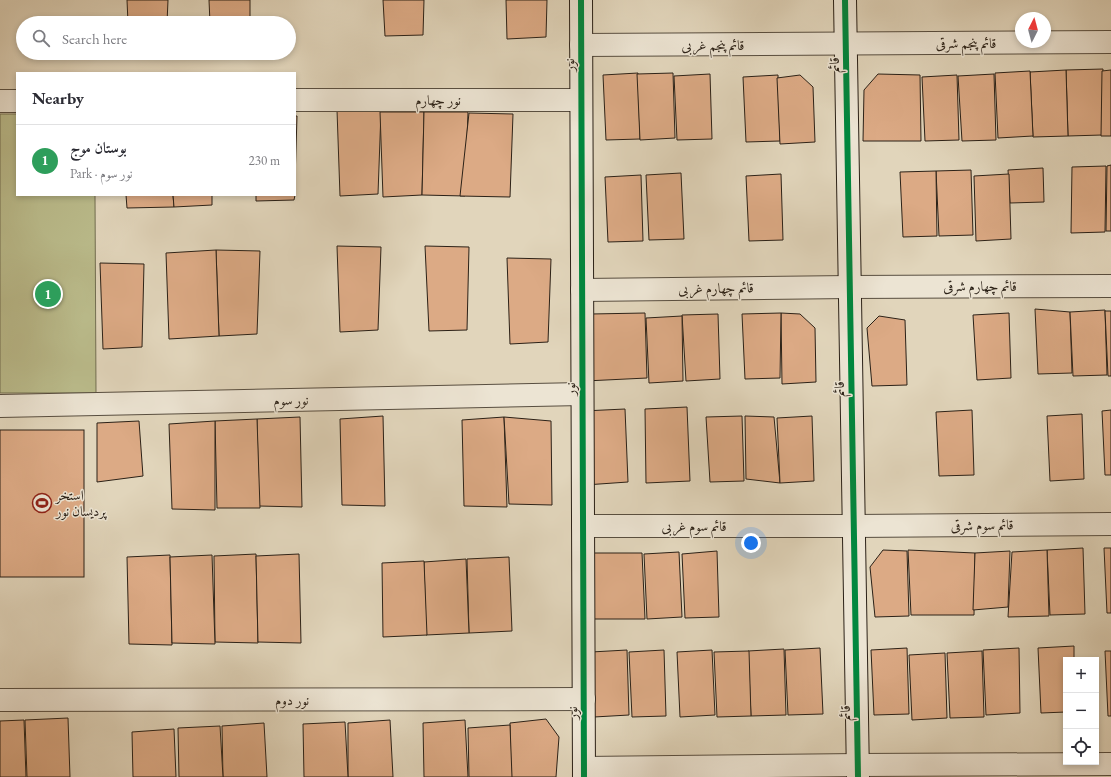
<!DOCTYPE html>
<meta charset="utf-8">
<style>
body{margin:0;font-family:"EB Garamond",Amiri,serif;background:#f7f7f7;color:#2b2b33}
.controls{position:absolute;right:12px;bottom:12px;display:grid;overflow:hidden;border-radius:0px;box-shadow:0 2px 6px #0003}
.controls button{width:36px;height:36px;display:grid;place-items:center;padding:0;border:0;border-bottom:1px solid #e1e1e2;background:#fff;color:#2b2b33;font:20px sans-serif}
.compass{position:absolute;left:1015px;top:12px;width:36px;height:36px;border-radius:50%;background:#fff;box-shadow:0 2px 6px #0003;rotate:6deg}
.you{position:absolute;left:751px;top:543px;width:14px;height:14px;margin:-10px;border:3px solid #fff;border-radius:50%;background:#1a73e8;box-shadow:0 0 0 6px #1a73e833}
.badge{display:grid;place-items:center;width:26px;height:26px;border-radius:50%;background:#8f2418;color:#fff;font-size:13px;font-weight:700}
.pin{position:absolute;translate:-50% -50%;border:2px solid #fff;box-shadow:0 1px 4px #0006}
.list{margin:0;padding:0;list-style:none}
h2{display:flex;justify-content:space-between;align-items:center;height:52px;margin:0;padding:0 16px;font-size:17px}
h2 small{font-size:13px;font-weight:400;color:#7c7c81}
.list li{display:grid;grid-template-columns:26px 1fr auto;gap:12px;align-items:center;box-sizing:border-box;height:72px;padding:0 16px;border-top:1px solid #e1e1e2}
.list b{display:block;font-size:15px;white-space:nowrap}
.list p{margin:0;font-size:13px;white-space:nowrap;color:#7c7c81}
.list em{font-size:13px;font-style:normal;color:#7c7c81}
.icon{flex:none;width:22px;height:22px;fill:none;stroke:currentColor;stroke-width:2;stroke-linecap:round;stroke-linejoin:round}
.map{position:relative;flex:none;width:1111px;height:777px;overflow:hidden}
.search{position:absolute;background:#fff;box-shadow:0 2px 6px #0003;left:16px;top:16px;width:280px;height:44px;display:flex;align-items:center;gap:10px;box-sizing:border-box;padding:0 14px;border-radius:22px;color:#7c7c81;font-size:15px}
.panel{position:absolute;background:#fff;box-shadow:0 2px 6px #0003;left:16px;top:72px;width:280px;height:124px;border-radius:0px}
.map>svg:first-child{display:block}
.green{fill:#babb8b;stroke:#726e51}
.building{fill:#dcaa85;stroke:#2b2117}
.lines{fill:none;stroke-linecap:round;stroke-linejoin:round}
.street-casing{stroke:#584e40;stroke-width:24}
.secondary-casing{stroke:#2b2117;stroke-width:24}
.street{stroke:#ece4d3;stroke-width:22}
.secondary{stroke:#ece4d3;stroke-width:22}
.cycleway-casing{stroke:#ece4d3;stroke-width:8}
.cycleway{stroke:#00873e;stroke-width:6}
.labels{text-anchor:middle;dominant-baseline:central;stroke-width:3;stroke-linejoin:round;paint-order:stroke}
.street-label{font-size:14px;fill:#2b2117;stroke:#ece4d3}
.poi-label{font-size:14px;fill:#2b2117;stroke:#ece4d3;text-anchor:start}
</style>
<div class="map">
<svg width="1111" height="777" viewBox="0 0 1111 777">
<rect width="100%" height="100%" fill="#e1d5bb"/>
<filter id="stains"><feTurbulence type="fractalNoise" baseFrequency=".005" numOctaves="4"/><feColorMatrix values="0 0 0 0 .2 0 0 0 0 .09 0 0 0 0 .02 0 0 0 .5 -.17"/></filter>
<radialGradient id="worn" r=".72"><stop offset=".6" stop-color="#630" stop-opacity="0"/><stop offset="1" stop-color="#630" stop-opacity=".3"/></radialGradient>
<polygon class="green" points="0,114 17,114 17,195 95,195 96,393 0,393"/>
<g class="building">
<polygon points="127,0 168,0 167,23 128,23"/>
<polygon points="209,0 250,0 250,23 210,23"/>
<polygon points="383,0 424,0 423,35 385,36"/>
<polygon points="506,0 547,0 546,37 507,39"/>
<polygon points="1103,69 1102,135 1068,136 1066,70"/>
<polygon points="1066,70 1068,136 1033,137 1030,72"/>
<polygon points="1111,70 1111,136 1101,136 1102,71"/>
<polygon points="1030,71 1033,136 998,138 995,73"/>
<polygon points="638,73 640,139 606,140 603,75"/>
<polygon points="673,73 675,138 640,140 637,74"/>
<polygon points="710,74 712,139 677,140 674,76"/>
<polygon points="878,74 920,75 921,141 863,141 864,90"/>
<polygon points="994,74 996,140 962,141 958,76"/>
<polygon points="778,75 780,141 746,142 743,77"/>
<polygon points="800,75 813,87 815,142 780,144 777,78"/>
<polygon points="957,75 959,140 925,141 922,77"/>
<polygon points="337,110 381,111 378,194 340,196"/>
<polygon points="380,112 424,112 422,195 383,197"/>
<polygon points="424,112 468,112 465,196 422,195"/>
<polygon points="469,113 513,114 510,197 460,196"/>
<polygon points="295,116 297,116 295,181"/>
<polygon points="1111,165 1111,231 1106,231 1107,166"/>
<polygon points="1106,166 1105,232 1071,233 1072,167"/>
<polygon points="1043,168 1044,202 1010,203 1008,170"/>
<polygon points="971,170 973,235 939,236 936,171"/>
<polygon points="936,171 937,236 903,237 900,172"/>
<polygon points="681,173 684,239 649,240 646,175"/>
<polygon points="781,174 783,240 749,241 746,176"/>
<polygon points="1009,174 1011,239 976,241 974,176"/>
<polygon points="641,175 643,241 608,242 605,177"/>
<polygon points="126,195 173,195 174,207 127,208"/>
<polygon points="173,195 212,195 212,205 174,207"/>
<polygon points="256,195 295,195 294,200 256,201"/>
<polygon points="337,246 381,247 378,330 340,332"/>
<polygon points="425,246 469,247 467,330 429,331"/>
<polygon points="216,250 260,251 257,334 219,336"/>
<polygon points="216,250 219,336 169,339 166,253"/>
<polygon points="507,258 551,259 548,342 510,344"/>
<polygon points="100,263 144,264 142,347 103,349"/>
<polygon points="1035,309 1070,312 1072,373 1038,374"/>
<polygon points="1105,310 1107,375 1073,376 1070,312"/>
<polygon points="1105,311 1111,311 1111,376 1108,376"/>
<polygon points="645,313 647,378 585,381 591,314"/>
<polygon points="781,313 800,314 815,328 816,382 782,384"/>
<polygon points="781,313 780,378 745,379 742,314"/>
<polygon points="1009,313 1011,378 977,380 973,315"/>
<polygon points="718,314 720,379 686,381 682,315"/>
<polygon points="682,316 683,381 649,383 646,318"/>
<polygon points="879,316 905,320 907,385 872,386 867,328"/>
<polygon points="687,407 690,481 646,483 645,409"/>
<polygon points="625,409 628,482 585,485 583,411"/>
<polygon points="972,410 974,475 939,476 936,412"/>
<polygon points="1111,410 1111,475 1105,475 1102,411"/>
<polygon points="1082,414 1084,479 1050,481 1047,416"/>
<polygon points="383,416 385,506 342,505 340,419"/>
<polygon points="742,416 744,481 710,482 706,417"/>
<polygon points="745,416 774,417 780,483 746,479"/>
<polygon points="812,416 814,481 780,483 777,418"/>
<polygon points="300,417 302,507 259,506 257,419"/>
<polygon points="504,417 507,507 464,506 462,420"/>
<polygon points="504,417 551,421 552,505 509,504"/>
<polygon points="257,419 260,508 217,508 215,421"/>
<polygon points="139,421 143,476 97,482 97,423"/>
<polygon points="215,421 215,510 172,509 169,424"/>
<rect x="0" y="430" width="84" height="147"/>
<polygon points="1083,548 1085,614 1050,615 1047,550"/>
<polygon points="1104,548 1111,548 1111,613 1107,613"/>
<polygon points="883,550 907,551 909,616 875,617 870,567"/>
<polygon points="908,550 975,553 974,615 911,615"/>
<polygon points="1047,550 1049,616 1008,617 1012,552"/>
<polygon points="717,551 719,617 685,618 682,554"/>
<polygon points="1010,551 1008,607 973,610 975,553"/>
<polygon points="679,552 682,617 647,619 644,554"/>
<polygon points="589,553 642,553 645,619 594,619"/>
<polygon points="256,554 258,643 215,642 214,556"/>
<polygon points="299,554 301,643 258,642 256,556"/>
<polygon points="170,555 172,645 129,644 127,557"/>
<polygon points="212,555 215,644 172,643 170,557"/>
<polygon points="509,557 512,631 469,633 467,559"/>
<polygon points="466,559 469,633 426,635 424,562"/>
<polygon points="424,561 427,635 383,637 382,563"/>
<polygon points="1074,646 1074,660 1066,660 1066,712 1041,713 1038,648"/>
<polygon points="820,648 823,714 788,715 785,650"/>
<polygon points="907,648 909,714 874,715 871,650"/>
<polygon points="1019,648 1020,713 986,715 983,650"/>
<polygon points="784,649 786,715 751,716 748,651"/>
<polygon points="627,650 629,715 594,717 591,652"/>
<polygon points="664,650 666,716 632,717 629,652"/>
<polygon points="712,650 715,715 680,717 677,652"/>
<polygon points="749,651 751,716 717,717 714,652"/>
<polygon points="982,651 984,717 950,718 947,653"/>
<polygon points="1105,651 1111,651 1111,716 1108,716"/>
<polygon points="945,653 947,718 912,720 909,655"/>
<polygon points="68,718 70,777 27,777 25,720"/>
<polygon points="546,719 559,737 556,777 511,777 510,723"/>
<polygon points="24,720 26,777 0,777 0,721"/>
<polygon points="390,720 393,777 348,777 348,723"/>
<polygon points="465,720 468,777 424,777 423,723"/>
<polygon points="345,722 348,777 304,777 303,724"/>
<polygon points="264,723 267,777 223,777 222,726"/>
<polygon points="510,725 512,777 469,777 468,728"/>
<polygon points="220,726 223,777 179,777 178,728"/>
<polygon points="174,729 176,777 133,777 132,732"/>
</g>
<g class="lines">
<g class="street-casing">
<g id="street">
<polyline points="581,45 1111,42"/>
<polyline points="295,100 581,100"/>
<polyline points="0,101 17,101"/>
<polyline points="582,290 849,287 1111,286"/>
<polyline points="0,406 582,394"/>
<polyline points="583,526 854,526 1111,524"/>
<polyline points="0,700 584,699"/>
<polyline points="584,768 858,765 1111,764"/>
</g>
</g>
<g class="secondary-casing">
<g id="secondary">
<polyline points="581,0 584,777"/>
<polyline points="845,0 858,777"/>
</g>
</g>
<use href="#street" class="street"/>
<use href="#secondary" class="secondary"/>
<g class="cycleway-casing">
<g id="cycleway">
<polyline points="581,0 584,777"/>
<polyline points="845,0 858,777"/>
</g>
</g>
<use href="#cycleway" class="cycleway"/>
</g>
<defs>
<g id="stadium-ring" transform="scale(1)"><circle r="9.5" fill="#ece4d3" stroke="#8f2418" stroke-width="1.5"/><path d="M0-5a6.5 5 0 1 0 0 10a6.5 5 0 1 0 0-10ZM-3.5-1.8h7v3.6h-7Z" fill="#8f2418"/></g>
</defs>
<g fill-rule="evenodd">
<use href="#stadium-ring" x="42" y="503"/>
</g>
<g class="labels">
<g class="street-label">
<text x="966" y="43">قائم پنجم شرقی</text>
<text x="713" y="45">قائم پنجم غربی</text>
<text transform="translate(569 65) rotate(-90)">نور</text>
<text transform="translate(834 65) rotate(-91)">قائم</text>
<text x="438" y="100">نور چهارم</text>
<text x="980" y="286">قائم چهارم شرقی</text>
<text transform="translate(716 288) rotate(-1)">قائم چهارم غربی</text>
<text transform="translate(570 389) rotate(-90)">نور</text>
<text transform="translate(839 389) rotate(-91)">قائم</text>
<text transform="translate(291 400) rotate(-1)">نور سوم</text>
<text transform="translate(982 525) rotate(-1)">قائم سوم شرقی</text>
<text x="694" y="526">قائم سوم غربی</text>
<text x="292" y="700">نور دوم</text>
<text transform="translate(572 713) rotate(-90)">نور</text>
<text transform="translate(845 713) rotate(-91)">قائم</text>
</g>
<g class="poi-label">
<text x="56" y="495">استخر<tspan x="56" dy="16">پردیسان نور</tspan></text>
</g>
</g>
<rect width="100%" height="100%" filter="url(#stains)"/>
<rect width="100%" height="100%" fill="url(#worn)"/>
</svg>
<div class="controls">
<button>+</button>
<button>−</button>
<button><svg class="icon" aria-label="locate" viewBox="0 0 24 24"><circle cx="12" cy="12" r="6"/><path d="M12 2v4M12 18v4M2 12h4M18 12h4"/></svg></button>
</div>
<svg class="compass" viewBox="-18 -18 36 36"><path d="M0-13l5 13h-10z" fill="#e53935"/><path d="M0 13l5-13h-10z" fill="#7c7c81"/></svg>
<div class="you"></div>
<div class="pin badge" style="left:48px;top:294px;background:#2e9e5b">1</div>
<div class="search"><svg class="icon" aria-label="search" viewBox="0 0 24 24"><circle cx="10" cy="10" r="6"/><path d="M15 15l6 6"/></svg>Search here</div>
<section class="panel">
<h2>Nearby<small></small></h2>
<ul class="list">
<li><span class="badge" style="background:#2e9e5b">1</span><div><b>بوستان موج</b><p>Park · نور سوم</p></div><em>230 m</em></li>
</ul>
</section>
</div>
